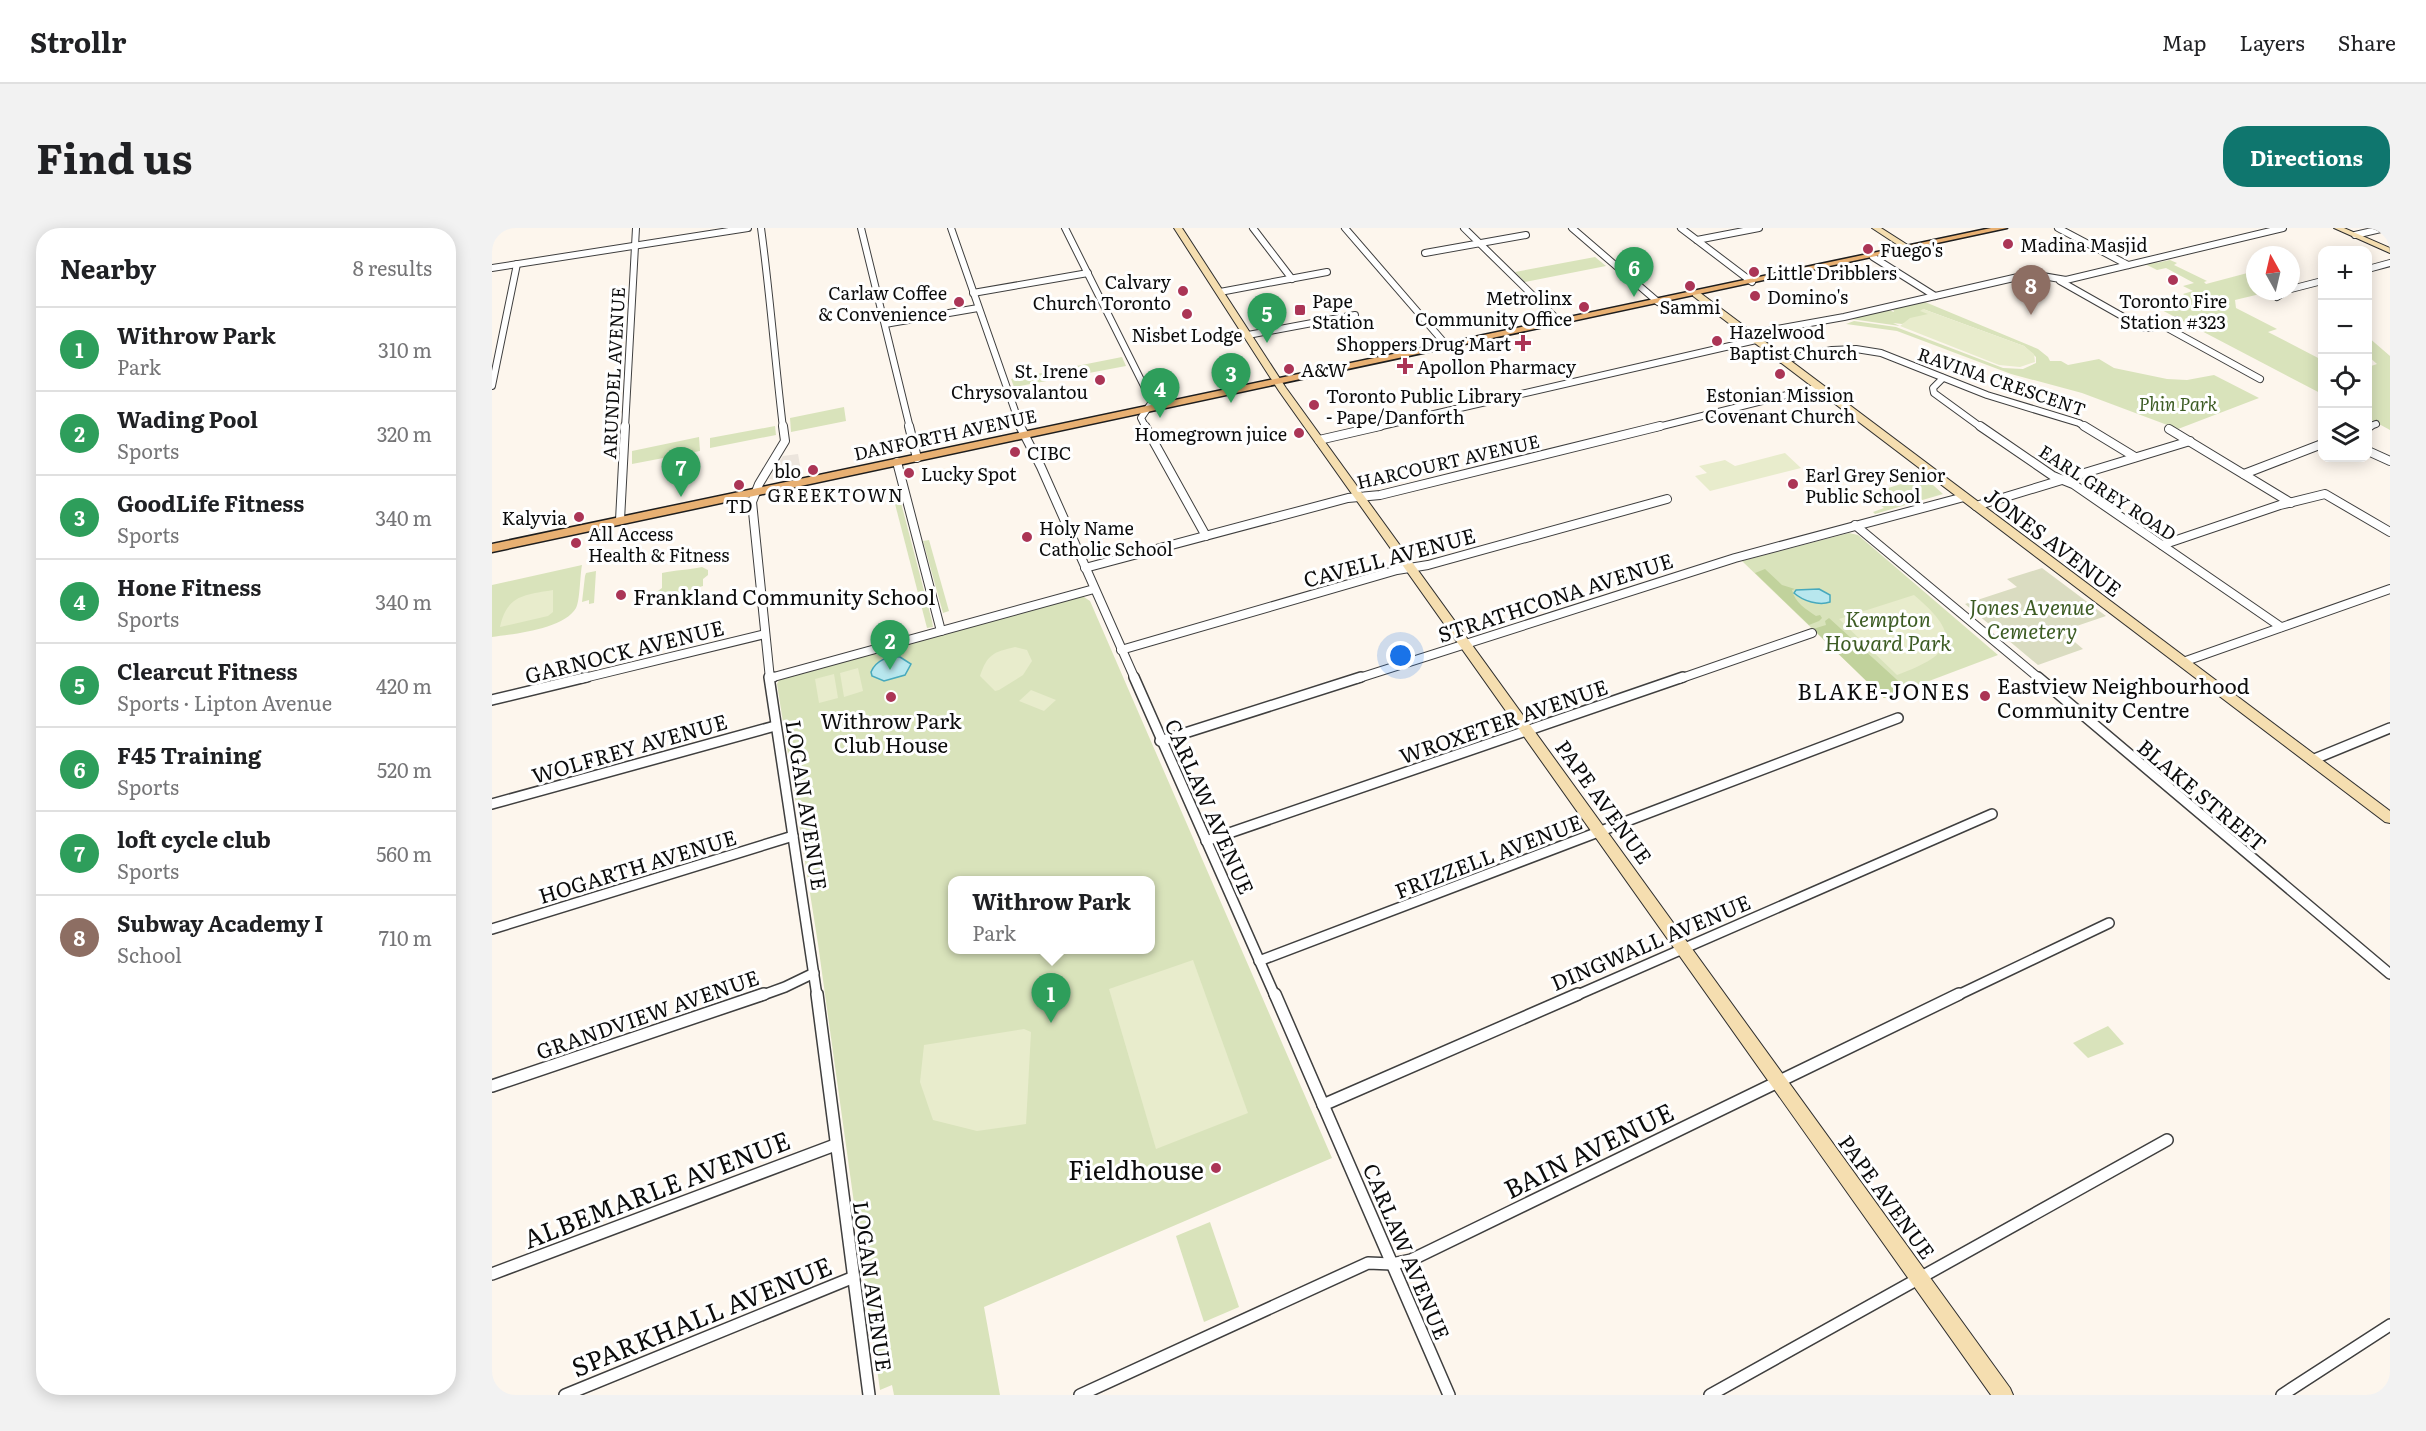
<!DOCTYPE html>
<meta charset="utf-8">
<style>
body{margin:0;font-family:Literata,serif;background:#f2f2f2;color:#202124}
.controls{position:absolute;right:18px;top:18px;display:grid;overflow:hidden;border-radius:12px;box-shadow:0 3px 15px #0003}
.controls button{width:54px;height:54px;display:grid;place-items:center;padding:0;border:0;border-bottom:2px solid #e0e0e0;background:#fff;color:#202124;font:30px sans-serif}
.compass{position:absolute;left:1754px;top:18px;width:54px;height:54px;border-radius:50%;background:#fff;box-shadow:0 3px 15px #0003;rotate:352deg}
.you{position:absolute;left:909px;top:428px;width:21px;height:21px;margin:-15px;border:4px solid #fff;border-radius:50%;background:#1a73e8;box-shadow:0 0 0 9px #1a73e833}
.badge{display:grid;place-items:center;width:39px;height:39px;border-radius:50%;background:#0f766e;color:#fff;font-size:20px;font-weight:700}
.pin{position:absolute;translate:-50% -50px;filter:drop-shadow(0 2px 3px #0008)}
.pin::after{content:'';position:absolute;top:32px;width:21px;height:18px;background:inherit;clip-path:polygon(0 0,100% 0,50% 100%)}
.popup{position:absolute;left:456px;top:648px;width:207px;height:78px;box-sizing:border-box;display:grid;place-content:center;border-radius:12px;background:#fff;filter:drop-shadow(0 2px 4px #0005);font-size:20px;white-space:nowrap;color:#757577}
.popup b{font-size:22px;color:#202124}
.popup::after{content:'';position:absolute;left:50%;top:100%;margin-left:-12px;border:12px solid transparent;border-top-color:#fff}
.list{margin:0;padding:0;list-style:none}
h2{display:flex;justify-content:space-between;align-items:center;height:78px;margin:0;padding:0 24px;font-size:26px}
h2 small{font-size:20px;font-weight:400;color:#757577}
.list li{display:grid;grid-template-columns:39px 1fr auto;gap:18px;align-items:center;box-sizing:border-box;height:84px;padding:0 24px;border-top:2px solid #e0e0e0}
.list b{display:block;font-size:22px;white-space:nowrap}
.list p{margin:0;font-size:20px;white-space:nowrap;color:#757577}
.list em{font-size:20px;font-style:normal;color:#757577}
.icon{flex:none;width:33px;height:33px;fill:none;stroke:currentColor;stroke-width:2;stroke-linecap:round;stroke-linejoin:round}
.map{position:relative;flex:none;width:1898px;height:1167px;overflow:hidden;border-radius:24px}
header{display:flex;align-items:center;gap:36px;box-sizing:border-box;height:84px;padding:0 30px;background:#fff;border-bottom:2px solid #e0e0e0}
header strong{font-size:28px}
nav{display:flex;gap:33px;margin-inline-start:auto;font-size:21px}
.intro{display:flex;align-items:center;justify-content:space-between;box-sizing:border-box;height:144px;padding:0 36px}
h1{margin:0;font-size:42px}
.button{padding:15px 27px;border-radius:24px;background:#0f766e;color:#fff;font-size:21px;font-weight:700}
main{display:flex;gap:36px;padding:0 36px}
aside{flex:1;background:#fff;border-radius:24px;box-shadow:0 3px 15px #0003}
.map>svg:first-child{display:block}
.green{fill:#d9e3bb;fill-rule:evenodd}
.forest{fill:#c1d29c}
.cemetery{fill:#dadcc1}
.pitch{fill:#e8eccc}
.plaza{fill:#ece5dd}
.water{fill:#b8e7ee;stroke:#47a9bd;stroke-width:1.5}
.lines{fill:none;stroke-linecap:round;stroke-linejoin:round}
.street-far3-casing{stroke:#3f3f3f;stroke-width:8}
.street-far2-casing{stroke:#3f3f3f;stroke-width:10}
.street-far1-casing{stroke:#3f3f3f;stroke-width:12}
.street-casing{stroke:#3f3f3f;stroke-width:14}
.secondary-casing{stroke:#2e2e2e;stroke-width:2}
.primary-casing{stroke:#1d1d1d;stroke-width:3}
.street-far3{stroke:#fff;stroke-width:6}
.street-far2{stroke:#fff;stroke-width:8}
.street-far1{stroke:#fff;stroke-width:9}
.street{stroke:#fff;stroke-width:11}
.secondary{fill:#f5deb0;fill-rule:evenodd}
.primary{fill:#e8b072;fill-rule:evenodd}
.poi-dot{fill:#ab3556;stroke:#fff;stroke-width:2}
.labels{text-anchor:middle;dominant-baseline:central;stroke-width:6;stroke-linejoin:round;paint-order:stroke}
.far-poi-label{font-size:18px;fill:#0c0c0c;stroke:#fff;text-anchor:start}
.far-street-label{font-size:18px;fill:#0c0c0c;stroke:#fff}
.far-park-label{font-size:18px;font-style:italic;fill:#3d5c24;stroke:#fff}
.far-neighbourhood-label{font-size:18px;letter-spacing:1.5px;fill:#0c0c0c;stroke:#fff}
.street-label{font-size:21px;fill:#0c0c0c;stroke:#fff}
.poi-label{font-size:21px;fill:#0c0c0c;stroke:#fff;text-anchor:start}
.park-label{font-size:21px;font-style:italic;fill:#3d5c24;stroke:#fff}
.neighbourhood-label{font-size:22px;letter-spacing:1.5px;fill:#0c0c0c;stroke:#fff}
.near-street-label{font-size:26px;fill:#0c0c0c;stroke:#fff}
.near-poi-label{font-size:26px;fill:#0c0c0c;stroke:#fff;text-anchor:end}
</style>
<header>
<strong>Strollr</strong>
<nav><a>Map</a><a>Layers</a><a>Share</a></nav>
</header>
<div class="intro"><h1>Find us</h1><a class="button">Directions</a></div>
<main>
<aside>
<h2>Nearby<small>8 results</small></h2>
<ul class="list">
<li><span class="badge" style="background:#2e9e5b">1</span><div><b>Withrow Park</b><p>Park</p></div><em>310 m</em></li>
<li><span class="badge" style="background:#2e9e5b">2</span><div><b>Wading Pool</b><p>Sports</p></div><em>320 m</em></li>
<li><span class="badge" style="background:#2e9e5b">3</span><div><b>GoodLife Fitness</b><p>Sports</p></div><em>340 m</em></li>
<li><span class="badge" style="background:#2e9e5b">4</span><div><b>Hone Fitness</b><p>Sports</p></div><em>340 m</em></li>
<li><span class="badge" style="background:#2e9e5b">5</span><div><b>Clearcut Fitness</b><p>Sports · Lipton Avenue</p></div><em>420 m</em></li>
<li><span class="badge" style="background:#2e9e5b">6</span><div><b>F45 Training</b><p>Sports</p></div><em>520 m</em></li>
<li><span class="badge" style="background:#2e9e5b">7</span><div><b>loft cycle club</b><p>Sports</p></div><em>560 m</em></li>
<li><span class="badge" style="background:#8d6e63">8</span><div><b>Subway Academy I</b><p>School</p></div><em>710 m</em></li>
</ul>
</aside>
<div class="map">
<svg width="1898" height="1167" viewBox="0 0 1898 1167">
<rect width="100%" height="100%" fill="#fdf6ed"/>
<g class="green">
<polygon points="1103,29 1114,38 1033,54 1023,44"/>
<polygon points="1675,30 1664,35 1678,32 1685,35 1682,37 1715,53 1712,54 1714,56 1763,43 1763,63 1788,63 1775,69 1768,66 1743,72 1744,80 1785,101 1776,104 1830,132 1830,166 1662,78 1695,69 1691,66 1701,63 1691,58 1702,55 1674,40 1665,42 1653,36"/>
<polygon points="1433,74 1546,121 1556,129 1558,133 1569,133 1576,137 1607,131 1622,140 1675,151 1695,152 1722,147 1767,170 1686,201 1590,165 1519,146 1405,103 1354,96 1362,93 1404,99 1511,140 1531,141 1544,135 1544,129 1532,118 1431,81 1438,87 1410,96 1401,95 1408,98 1359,91 1396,82 1402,84 1401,81"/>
<polygon points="1876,109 1898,128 1898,202 1876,190 1876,139 1885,136 1876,128"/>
<polygon points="630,129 634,138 522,159 519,151"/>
<polygon points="352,179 354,193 299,204 298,190"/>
<polygon points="283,198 284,207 218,220 218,210"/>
<polygon points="207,209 208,223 140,236 140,223"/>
<polygon points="1432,249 1451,266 1383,286 1381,284 1392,280 1380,271 1366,275 1361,271 1381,265 1385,268 1387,267 1383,264"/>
<polygon points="408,271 440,393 441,399 435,400 402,272"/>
<polygon points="1357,305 1366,307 1506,427 1392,470 1250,333"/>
<polygon points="437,312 457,383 451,385 431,313"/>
<path d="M90,337C88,347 88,373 84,380C72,401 22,406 0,409V357Z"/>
<path d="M210,339L216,342V347L211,351V358L163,372V365L170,360V345C184,342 196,342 210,339Z"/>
<polygon points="104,343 102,375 97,376 97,372 90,374 93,348 94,345"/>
<path d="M582,369H592L598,373L840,930L492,1079L508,1167H402L400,1157L388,1162L326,716L285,456L287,452L295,449ZM460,652H658V722H460Z"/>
<polygon points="1616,798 1632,816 1596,830 1581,815"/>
<polygon points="718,994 747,1079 712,1094 684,1008"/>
</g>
<g class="forest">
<path d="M1273,341L1290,357L1303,361L1300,362C1303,375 1314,381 1324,388L1328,387L1330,390L1327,393L1317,397L1263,345Z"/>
<polygon points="1337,390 1415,461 1392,470 1321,401 1334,397 1333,393"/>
</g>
<polygon class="cemetery" points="1550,340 1614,388 1570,403 1591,421 1546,437 1473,376 1525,359 1515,351"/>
<g class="pitch">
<polygon points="1431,81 1532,118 1542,126 1543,134 1528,139 1507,137 1408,98 1418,90 1436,86 1428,83"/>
<polygon points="1293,225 1309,240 1218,263 1203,248 1215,245 1207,238 1233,232 1243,238"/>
<path d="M61,362V384L56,388L8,399C15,367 32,367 61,362Z"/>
<path d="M1422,367C1471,408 1462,426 1405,447L1347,391Z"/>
<path d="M523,419L535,422L540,433L531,447L507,462L503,463L488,448C495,426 502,424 523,419Z"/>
<polygon points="366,440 371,463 352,469 348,445"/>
<polygon points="342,446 346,470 327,475 323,451"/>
<polygon points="539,462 564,472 552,483 527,473"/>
<polygon points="701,732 756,885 664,921 617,761"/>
<polygon points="532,801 539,804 534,896 485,903 441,892 428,854 432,817"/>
</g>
<polygon class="plaza" points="306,226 310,248 289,253 277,251 291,228"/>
<g class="water">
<path d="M1327,361L1338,367V374C1327,378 1311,373 1302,365L1304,362Z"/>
<path d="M408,429L419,436L413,447L392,453L380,448L379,444C384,432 396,428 408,429Z"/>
</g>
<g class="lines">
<g class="street-far3-casing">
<g id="street-far3">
<path d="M269,0C278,66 283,133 291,200"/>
<polyline points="369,0 418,200"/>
<polyline points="459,0 529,200"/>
<polyline points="573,0 660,174 649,190 654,200"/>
<polyline points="761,0 800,51"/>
<polyline points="853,0 956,119"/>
<polyline points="972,0 1069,95"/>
<polyline points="1080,0 1166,74"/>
<polyline points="1189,0 1260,54"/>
<polyline points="1566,0 1636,37"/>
<polyline points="0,1 3,0"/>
<polyline points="1863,7 1893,0"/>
<polyline points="1205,12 1267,0"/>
<polyline points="933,25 1034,7"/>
<polyline points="1381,29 1443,68"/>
<polyline points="0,40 256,0"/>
<polyline points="1876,41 1898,35"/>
<polyline points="1568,53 1651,100 1660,100 1685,92"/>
<polyline points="1799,61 1830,53"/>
<polyline points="728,64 835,44"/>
<polyline points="481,65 596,45"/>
<polyline points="1785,69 1794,63"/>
<polyline points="393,96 486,80"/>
<polyline points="1670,97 1768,151"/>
<polyline points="1256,106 1352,89 1539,46 1574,52 1791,0"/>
<polyline points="756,107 863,87"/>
<polyline points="1290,132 1340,122 1364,121 1389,125 1495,167 1587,195 1595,200"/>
<polyline points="1451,150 1441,160 1442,165 1490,200"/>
<polyline points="0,158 25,36"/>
<polyline points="1876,199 1884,196"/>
<polyline points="133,200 144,0"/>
<polyline points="881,200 1264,112"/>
<polyline points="1162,200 1327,159"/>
</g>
</g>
<g class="street-far2-casing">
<g id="street-far2">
<polyline points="417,198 425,230"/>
<polyline points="528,198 549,239 643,451"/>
<polyline points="653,198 714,308"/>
<polyline points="1488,198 1561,248 1581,256 1789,399"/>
<polyline points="1592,198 1643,229"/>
<polyline points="1876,199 1878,198"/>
<polyline points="1677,201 1799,275"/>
<polyline points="827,212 888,198"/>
<polyline points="1876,223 1898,233"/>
<polyline points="405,234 449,403"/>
<polyline points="1752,246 1830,216"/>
<polyline points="1484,278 1698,213"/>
<polyline points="128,292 133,198"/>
<polyline points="1363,297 1548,451"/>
<polyline points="1670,317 1788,277 1833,266 1898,304"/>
<polyline points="593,340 856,270 888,267 1168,198"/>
<polyline points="629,422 905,342 936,337 1175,271"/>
<polyline points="1691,434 1898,361"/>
<polyline points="278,450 602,361"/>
<polyline points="88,451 273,406"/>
<polyline points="278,451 260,274 267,256 293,213 291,198"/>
<polyline points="864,451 1243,330 1472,269"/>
<polyline points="1187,451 1320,405"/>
</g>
</g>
<g class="street-far1-casing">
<g id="street-far1">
<polyline points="277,449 325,768"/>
<polyline points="642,449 783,768"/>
<polyline points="1546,449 1898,746"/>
<polyline points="278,450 281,449"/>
<polyline points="0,472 95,449"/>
<polyline points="668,513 869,449"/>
<polyline points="1820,532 1898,500"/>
<polyline points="0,576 283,498"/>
<polyline points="714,613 1191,449"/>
<polyline points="0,701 301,608"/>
<polyline points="767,733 1406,490"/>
<polyline points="268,768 293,759 322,745"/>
<polyline points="1083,768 1500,586"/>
<polyline points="1464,768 1617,695"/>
</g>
</g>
<g class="street-casing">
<g id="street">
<polyline points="325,766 377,1167"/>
<polyline points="783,766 957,1167"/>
<polyline points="0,858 272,766"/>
<polyline points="831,877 1086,766"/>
<polyline points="0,1046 343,917"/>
<polyline points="73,1167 362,1049"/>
<polyline points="588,1167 876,1035 900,1036 919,1032 1467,766"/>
<polyline points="1218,1167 1675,912"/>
<polyline points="1790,1167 1898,1097"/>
</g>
</g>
<g class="secondary-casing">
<g id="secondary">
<polygon points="682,0 690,0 794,160 1518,1160 1521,1167 1499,1167 787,163"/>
<polygon points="1380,0 1389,0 1422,21 1415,23"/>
<polygon points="1842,0 1852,0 1898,20 1898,25"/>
<polygon points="1201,64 1207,64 1898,583 1898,595 1893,594 1201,68"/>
</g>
</g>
<g class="primary-casing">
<polygon id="primary" points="1499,0 1515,0 0,324 0,316"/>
</g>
<use href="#street-far3" class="street-far3"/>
<use href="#street-far2" class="street-far2"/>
<use href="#street-far1" class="street-far1"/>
<use href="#street" class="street"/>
<use href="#secondary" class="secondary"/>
<use href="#primary" class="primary"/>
</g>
<g class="poi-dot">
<circle cx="1516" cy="16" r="6"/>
<circle cx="1376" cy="21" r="6"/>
<circle cx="1262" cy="44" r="6"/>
<circle cx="1681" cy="52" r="6"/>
<circle cx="1198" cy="58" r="6"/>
<circle cx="691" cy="63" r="6"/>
<circle cx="1263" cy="68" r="6"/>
<circle cx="467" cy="74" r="6"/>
<circle cx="1092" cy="79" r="6"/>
<rect x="802" y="76" width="12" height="12" rx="3"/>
<circle cx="695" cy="86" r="6"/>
<circle cx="1225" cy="113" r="6"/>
<path d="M1028 106h6v6h6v6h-6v6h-6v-6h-6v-6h6z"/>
<path d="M910 129h6v6h6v6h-6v6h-6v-6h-6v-6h6z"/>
<circle cx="797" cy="141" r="6"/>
<circle cx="1288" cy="146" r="6"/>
<circle cx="608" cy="152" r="6"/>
<circle cx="822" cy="177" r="6"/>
<circle cx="807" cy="205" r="6"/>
<circle cx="523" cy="224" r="6"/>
<circle cx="321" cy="242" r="6"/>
<circle cx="417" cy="245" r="6"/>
<circle cx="1301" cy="256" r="6"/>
<circle cx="247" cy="257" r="6"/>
<circle cx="87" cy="289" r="6"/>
<circle cx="535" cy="309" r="6"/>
<circle cx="84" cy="315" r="6"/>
<circle cx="129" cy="367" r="6"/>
<circle cx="1493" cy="468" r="6"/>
<circle cx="399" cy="469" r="6"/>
<circle cx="724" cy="940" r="6"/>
</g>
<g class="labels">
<g class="far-poi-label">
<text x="1528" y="16">Madina Masjid</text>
<text x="1388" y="21">Fuego's</text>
<text x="1274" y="44">Little Dribblers</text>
<text x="679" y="53" text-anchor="end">Calvary<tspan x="679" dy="21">Church Toronto</tspan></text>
<text x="455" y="64" text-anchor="end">Carlaw Coffee<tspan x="455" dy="21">&amp; Convenience</tspan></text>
<text x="1275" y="68">Domino's</text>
<text x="1080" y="69" text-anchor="end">Metrolinx<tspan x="1080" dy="21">Community Office</tspan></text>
<text x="820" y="72">Pape<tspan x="820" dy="21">Station</tspan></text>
<text x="1681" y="72" text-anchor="middle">Toronto Fire<tspan x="1681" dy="21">Station #323</tspan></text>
<text x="1198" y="78" text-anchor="middle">Sammi</text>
<text x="1237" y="103">Hazelwood<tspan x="1237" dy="21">Baptist Church</tspan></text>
<text x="695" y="106" text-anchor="middle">Nisbet Lodge</text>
<text x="1019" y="115" text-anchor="end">Shoppers Drug Mart</text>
<text x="925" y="138">Apollon Pharmacy</text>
<text x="809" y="141">A&amp;W</text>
<text x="596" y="142" text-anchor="end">St. Irene<tspan x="596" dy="21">Chrysovalantou</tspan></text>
<text x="1288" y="166" text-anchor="middle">Estonian Mission<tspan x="1288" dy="21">Covenant Church</tspan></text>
<text x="834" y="167">Toronto Public Library<tspan x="834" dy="21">- Pape/Danforth</tspan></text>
<text x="795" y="205" text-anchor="end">Homegrown juice</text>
<text x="535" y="224">CIBC</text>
<text x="309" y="242" text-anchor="end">blo</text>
<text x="429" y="245">Lucky Spot</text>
<text x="1313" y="246">Earl Grey Senior<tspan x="1313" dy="21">Public School</tspan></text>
<text x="247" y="277" text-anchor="middle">TD</text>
<text x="75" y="289" text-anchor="end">Kalyvia</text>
<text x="547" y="299">Holy Name<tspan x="547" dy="21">Catholic School</tspan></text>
<text x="96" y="305">All Access<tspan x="96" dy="21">Health &amp; Fitness</tspan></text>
</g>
<g class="far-street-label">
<text transform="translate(121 145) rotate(-87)">ARUNDEL AVENUE</text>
<text transform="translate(1510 153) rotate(19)">RAVINA CRESCENT</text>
<text transform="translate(453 206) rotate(-12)">DANFORTH AVENUE</text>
<text transform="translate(956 233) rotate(-13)">HARCOURT AVENUE</text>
<text transform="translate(1616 264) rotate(33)">EARL GREY ROAD</text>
</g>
<g class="far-park-label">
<text x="1686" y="175">Phin Park</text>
</g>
<g class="far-neighbourhood-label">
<text x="344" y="266">GREEKTOWN</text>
</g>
<g class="street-label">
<text transform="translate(1562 313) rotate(37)">JONES AVENUE</text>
<text transform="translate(897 328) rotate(-15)">CAVELL AVENUE</text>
<text transform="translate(1063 368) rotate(-18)">STRATHCONA AVENUE</text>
<text transform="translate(132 422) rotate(-14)">GARNOCK AVENUE</text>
<text transform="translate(1011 492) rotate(-19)">WROXETER AVENUE</text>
<text transform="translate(137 519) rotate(-16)">WOLFREY AVENUE</text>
<text transform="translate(1711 566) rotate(40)">BLAKE STREET</text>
<text transform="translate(1113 573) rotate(54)">PAPE AVENUE</text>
<text transform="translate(316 577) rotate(81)">LOGAN AVENUE</text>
<text transform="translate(719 578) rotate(66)">CARLAW AVENUE</text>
<text transform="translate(996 627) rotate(-21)">FRIZZELL AVENUE</text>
<text transform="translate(145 637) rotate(-17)">HOGARTH AVENUE</text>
<text transform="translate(1158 713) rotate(-23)">DINGWALL AVENUE</text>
<text transform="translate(155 785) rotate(-19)">GRANDVIEW AVENUE</text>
<text transform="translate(1396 968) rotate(54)">PAPE AVENUE</text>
<text transform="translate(916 1023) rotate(67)">CARLAW AVENUE</text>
<text transform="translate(382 1058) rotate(82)">LOGAN AVENUE</text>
</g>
<g class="poi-label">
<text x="141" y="367">Frankland Community School</text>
<text x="1505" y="456">Eastview Neighbourhood<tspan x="1505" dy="24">Community Centre</tspan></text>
<text x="399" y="491" text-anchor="middle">Withrow Park<tspan x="399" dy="24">Club House</tspan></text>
</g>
<g class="park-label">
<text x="1540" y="377">Jones Avenue<tspan x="1540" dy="24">Cemetery</tspan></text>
<text x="1396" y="389">Kempton<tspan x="1396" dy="24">Howard Park</tspan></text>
</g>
<g class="neighbourhood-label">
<text x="1392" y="462">BLAKE-JONES</text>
</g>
<g class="near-street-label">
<text transform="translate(1096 921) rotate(-26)">BAIN AVENUE</text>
<text transform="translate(164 960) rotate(-21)">ALBEMARLE AVENUE</text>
<text transform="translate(209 1087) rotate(-22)">SPARKHALL AVENUE</text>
</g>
<g class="near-poi-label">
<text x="712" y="940">Fieldhouse</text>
</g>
</g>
</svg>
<div class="controls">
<button>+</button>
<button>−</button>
<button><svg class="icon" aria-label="locate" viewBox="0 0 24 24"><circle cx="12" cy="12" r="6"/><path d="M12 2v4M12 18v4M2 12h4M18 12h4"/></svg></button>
<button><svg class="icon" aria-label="layers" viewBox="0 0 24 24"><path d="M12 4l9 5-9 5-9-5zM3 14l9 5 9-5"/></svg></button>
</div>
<svg class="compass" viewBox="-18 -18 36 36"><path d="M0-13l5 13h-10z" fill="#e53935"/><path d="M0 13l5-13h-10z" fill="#757577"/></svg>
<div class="you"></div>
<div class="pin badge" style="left:559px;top:795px;background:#2e9e5b">1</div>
<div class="popup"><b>Withrow Park</b>Park</div>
<div class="pin badge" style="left:398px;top:442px;background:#2e9e5b">2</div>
<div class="pin badge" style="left:739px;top:175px;background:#2e9e5b">3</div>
<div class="pin badge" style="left:668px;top:190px;background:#2e9e5b">4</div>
<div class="pin badge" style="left:775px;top:115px;background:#2e9e5b">5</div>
<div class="pin badge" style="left:1142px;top:69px;background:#2e9e5b">6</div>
<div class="pin badge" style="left:189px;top:269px;background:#2e9e5b">7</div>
<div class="pin badge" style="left:1539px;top:87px;background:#8d6e63">8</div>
</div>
</main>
